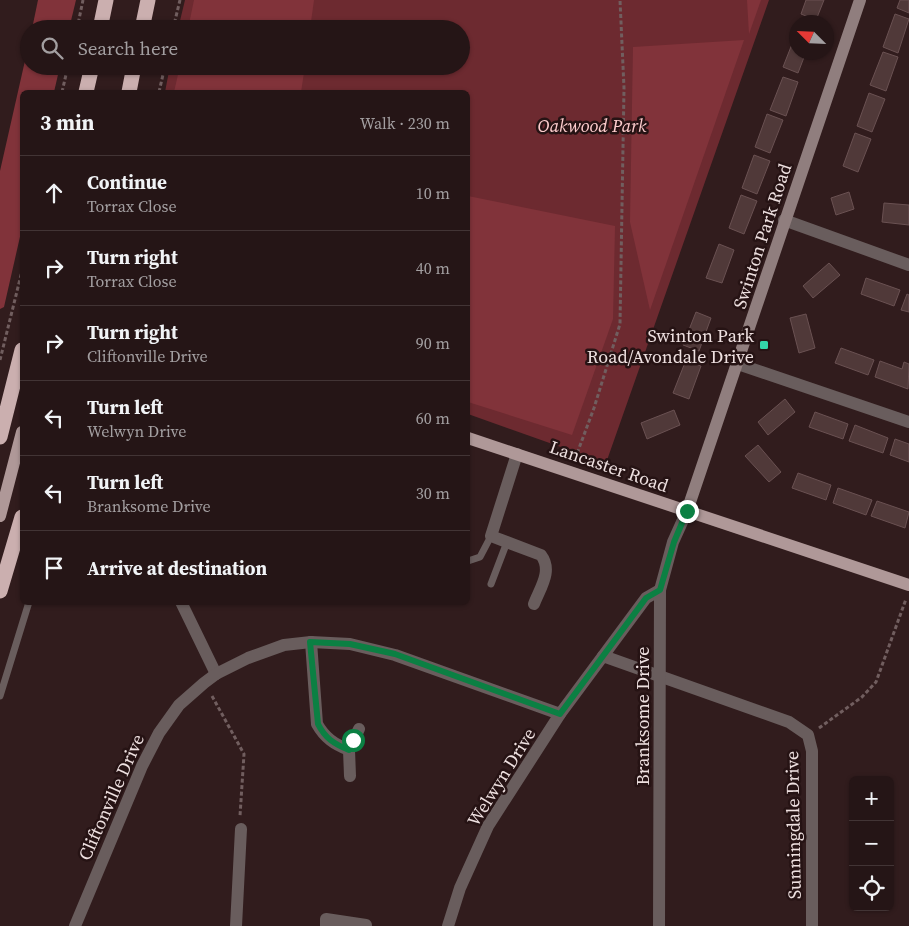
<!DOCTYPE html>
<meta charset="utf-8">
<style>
body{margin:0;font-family:"Source Serif 4",serif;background:#2d1e1f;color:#f1f3f6}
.controls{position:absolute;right:15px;bottom:15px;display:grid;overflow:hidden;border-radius:8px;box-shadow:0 1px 4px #0004}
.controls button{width:45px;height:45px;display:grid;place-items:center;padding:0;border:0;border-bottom:1px solid #423435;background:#251516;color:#f1f3f6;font:25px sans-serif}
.compass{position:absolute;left:789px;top:15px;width:45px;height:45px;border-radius:50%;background:#251516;box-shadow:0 1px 4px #0004;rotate:294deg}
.stop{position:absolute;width:15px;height:15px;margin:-11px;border:4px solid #0b8043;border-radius:50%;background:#fff}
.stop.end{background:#0b8043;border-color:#fff;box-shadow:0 1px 5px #0008}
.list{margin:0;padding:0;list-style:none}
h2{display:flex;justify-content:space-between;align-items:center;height:65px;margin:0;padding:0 20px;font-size:21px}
h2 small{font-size:16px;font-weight:400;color:#a39fa1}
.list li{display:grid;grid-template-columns:32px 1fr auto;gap:15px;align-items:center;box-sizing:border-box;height:75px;padding:0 20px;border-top:1px solid #423435}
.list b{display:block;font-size:19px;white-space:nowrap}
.list p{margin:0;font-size:16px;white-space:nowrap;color:#a39fa1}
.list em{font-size:16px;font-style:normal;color:#a39fa1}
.icon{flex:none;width:28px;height:28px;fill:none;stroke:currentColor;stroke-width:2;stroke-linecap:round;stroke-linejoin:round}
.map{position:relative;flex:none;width:909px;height:926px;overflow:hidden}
.search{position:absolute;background:#251516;box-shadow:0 1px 4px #0004;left:20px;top:20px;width:450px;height:55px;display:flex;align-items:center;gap:12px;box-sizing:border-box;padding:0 18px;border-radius:28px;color:#a39fa1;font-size:19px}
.panel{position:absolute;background:#251516;box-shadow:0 1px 4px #0004;left:20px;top:90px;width:450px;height:515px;border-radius:8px}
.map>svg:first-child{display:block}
.green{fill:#6d2a30}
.forest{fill:#81333a}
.building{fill:#503939;stroke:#6a5152}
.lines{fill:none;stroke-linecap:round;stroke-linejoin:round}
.path{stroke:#715e5f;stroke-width:3;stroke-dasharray:4 2.5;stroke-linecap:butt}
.lane{stroke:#695d5d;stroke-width:7}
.street{stroke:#695d5d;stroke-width:12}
.secondary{stroke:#907e7e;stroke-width:12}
.primary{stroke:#af9898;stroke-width:12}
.highway{stroke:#cbafaf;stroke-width:15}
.route{stroke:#0b8043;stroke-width:6}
.poi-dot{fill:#33d4a8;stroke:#261314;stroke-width:2}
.labels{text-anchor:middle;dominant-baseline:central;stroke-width:5;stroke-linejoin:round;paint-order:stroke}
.park-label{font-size:18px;font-style:italic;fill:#fecdce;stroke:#261314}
.street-label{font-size:18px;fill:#eee0e0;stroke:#261314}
.poi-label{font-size:18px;fill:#eee0e0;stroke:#261314;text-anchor:end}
</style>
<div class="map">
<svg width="909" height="926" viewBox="0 0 909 926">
<rect width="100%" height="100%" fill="#311c1d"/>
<polygon class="green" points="185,0 769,0 606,463 468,414 468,92 165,92 170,66 461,66 461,29 178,29"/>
<g class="forest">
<polygon points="38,0 76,0 69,29 32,29"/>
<polygon points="194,0 314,0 310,29 188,29"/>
<polygon points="747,0 761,0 749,34"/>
<polygon points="744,40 650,310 630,222 633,47"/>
<polygon points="29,43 29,66 60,66 54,92 22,92 22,228 4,307 0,309 0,171"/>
<polygon points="180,66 305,66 301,92 174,92"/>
<polygon points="468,196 615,226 613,319 572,435 468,402"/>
</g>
<g class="building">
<polygon points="806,0 824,0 816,20 801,14"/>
<polygon points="900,0 909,0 909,13 897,8"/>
<polygon points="895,14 909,19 898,53 883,47"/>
<polygon points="796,34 796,52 806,52 798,73 783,67"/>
<polygon points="883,52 898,57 886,91 870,85"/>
<polygon points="783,77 798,82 786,116 770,110"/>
<polygon points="869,93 885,99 872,132 857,126"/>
<polygon points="767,114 783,120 770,153 755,147"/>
<polygon points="855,133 871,139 858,172 843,166"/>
<polygon points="754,155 770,161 757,194 742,188"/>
<polygon points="849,192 854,209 836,215 831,198"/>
<polygon points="741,195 757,201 744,234 729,228"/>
<polygon points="884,203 909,205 909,225 882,222"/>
<polygon points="719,244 734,250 722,283 706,278"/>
<polygon points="829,263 840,275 813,298 803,286"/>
<polygon points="866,278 900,290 894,306 861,294"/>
<polygon points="907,294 909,295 909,312 901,310"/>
<polygon points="696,312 711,318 699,351 683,345"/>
<polygon points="806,314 815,348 799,353 790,318"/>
<polygon points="841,348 874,360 868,375 835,363"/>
<polygon points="686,360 701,366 689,399 673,393"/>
<polygon points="880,361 902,369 904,362 909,364 908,389 875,377"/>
<polygon points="785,399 795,412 768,435 758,422"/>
<polygon points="674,410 680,425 647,439 641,423"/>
<polygon points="815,412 848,424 843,439 809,427"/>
<polygon points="855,425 888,438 883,453 849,441"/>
<polygon points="895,439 909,444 909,462 890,455"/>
<polygon points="758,445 781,472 769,482 745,456"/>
<polygon points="798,473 831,485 826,500 792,488"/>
<polygon points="838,488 872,500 866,515 833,503"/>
<polygon points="877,501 909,512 905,528 871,516"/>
</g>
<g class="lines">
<g class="path">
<polyline points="77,29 83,0"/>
<polyline points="173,29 180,0"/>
<polyline points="62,92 68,66"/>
<polyline points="159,92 165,66"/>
<polyline points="0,360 22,271"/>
<polyline points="575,459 594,408 620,324 624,88 620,0"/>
<polyline points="212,696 244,754 240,816"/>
<polyline points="819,728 862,697 876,682 906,599"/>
</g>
<g class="lane">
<polyline points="468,561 480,557 491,536"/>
<polyline points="491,584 507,542"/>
<polyline points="0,696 29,602"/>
</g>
<g class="street">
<polyline points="784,220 909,265"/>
<polyline points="738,364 909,422"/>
<path d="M517,454L491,536L541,555C553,571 540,588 534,604"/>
<polyline points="181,602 216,674"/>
<path d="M311,642L317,724C325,738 334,744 349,750"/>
<polyline points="603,656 789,722 808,735 812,751 812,926"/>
<polyline points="350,776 349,750 359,729"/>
<polyline points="75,926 142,766 159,733 179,705 204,683 216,674 248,658 284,645 311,642 350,644 395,655 560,714"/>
<polyline points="236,926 241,829"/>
<polyline points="326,926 326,919 366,925"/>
<polyline points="448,926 460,888 488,826 560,714 646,598 660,590"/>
<polyline points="659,926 660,590 673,542 687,511"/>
</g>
<polyline class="secondary" points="687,511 860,0"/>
<g class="primary">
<polyline points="468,438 909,585"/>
<polyline points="0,516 22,432"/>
</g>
<g class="highway">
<polyline points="100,29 106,0"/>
<polyline points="142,29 148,0"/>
<polyline points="86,92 92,66"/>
<polyline points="129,92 134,66"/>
<polyline points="0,437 22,350"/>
<polyline points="0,591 22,517"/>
</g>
</g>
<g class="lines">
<path class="route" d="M353,740L349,750C334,744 325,738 318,724L310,642L350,644L395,654L560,714L646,598L660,590L674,542L687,511"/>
</g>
<rect class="poi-dot" x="759" y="340" width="10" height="10" rx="2.5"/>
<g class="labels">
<g class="park-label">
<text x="592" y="125">Oakwood Park</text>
</g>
<g class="street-label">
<text transform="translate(762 236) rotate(-72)">Swinton Park Road</text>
<text transform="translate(609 466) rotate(19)">Lancaster Road</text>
<text transform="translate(642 716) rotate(-90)">Branksome Drive</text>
<text transform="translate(501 777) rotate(-58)">Welwyn Drive</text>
<text transform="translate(111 797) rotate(-66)">Cliftonville Drive</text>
<text transform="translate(793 825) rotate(-91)">Sunningdale Drive</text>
</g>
<g class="poi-label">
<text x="754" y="335">Swinton Park<tspan x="754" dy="21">Road/Avondale Drive</tspan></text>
</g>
</g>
</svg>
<div class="controls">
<button>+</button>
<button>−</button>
<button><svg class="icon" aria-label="locate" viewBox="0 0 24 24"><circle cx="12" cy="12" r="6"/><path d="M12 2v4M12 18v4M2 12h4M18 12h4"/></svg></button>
</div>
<svg class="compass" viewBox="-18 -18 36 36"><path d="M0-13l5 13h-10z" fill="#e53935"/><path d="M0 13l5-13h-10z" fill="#a39fa1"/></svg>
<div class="stop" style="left:353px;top:740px"></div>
<div class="stop end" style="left:687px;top:511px"></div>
<div class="search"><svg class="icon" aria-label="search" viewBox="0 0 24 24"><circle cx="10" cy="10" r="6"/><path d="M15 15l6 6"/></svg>Search here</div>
<section class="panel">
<h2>3 min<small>Walk · 230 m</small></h2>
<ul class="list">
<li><svg class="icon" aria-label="ahead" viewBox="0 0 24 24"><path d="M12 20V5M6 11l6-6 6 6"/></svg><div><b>Continue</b><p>Torrax Close</p></div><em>10 m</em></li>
<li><svg class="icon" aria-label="right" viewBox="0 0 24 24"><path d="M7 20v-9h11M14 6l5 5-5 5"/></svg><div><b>Turn right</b><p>Torrax Close</p></div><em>40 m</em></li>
<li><svg class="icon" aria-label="right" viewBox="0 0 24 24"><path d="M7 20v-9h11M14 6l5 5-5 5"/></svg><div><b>Turn right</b><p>Cliftonville Drive</p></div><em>90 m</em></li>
<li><svg class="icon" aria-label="left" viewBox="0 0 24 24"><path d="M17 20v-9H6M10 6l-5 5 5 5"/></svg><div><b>Turn left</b><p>Welwyn Drive</p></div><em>60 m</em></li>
<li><svg class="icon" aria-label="left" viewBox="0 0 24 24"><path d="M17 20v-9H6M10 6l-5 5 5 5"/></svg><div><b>Turn left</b><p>Branksome Drive</p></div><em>30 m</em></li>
<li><svg class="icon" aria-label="arrive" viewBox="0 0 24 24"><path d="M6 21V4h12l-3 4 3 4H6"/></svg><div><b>Arrive at destination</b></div></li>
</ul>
</section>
</div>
